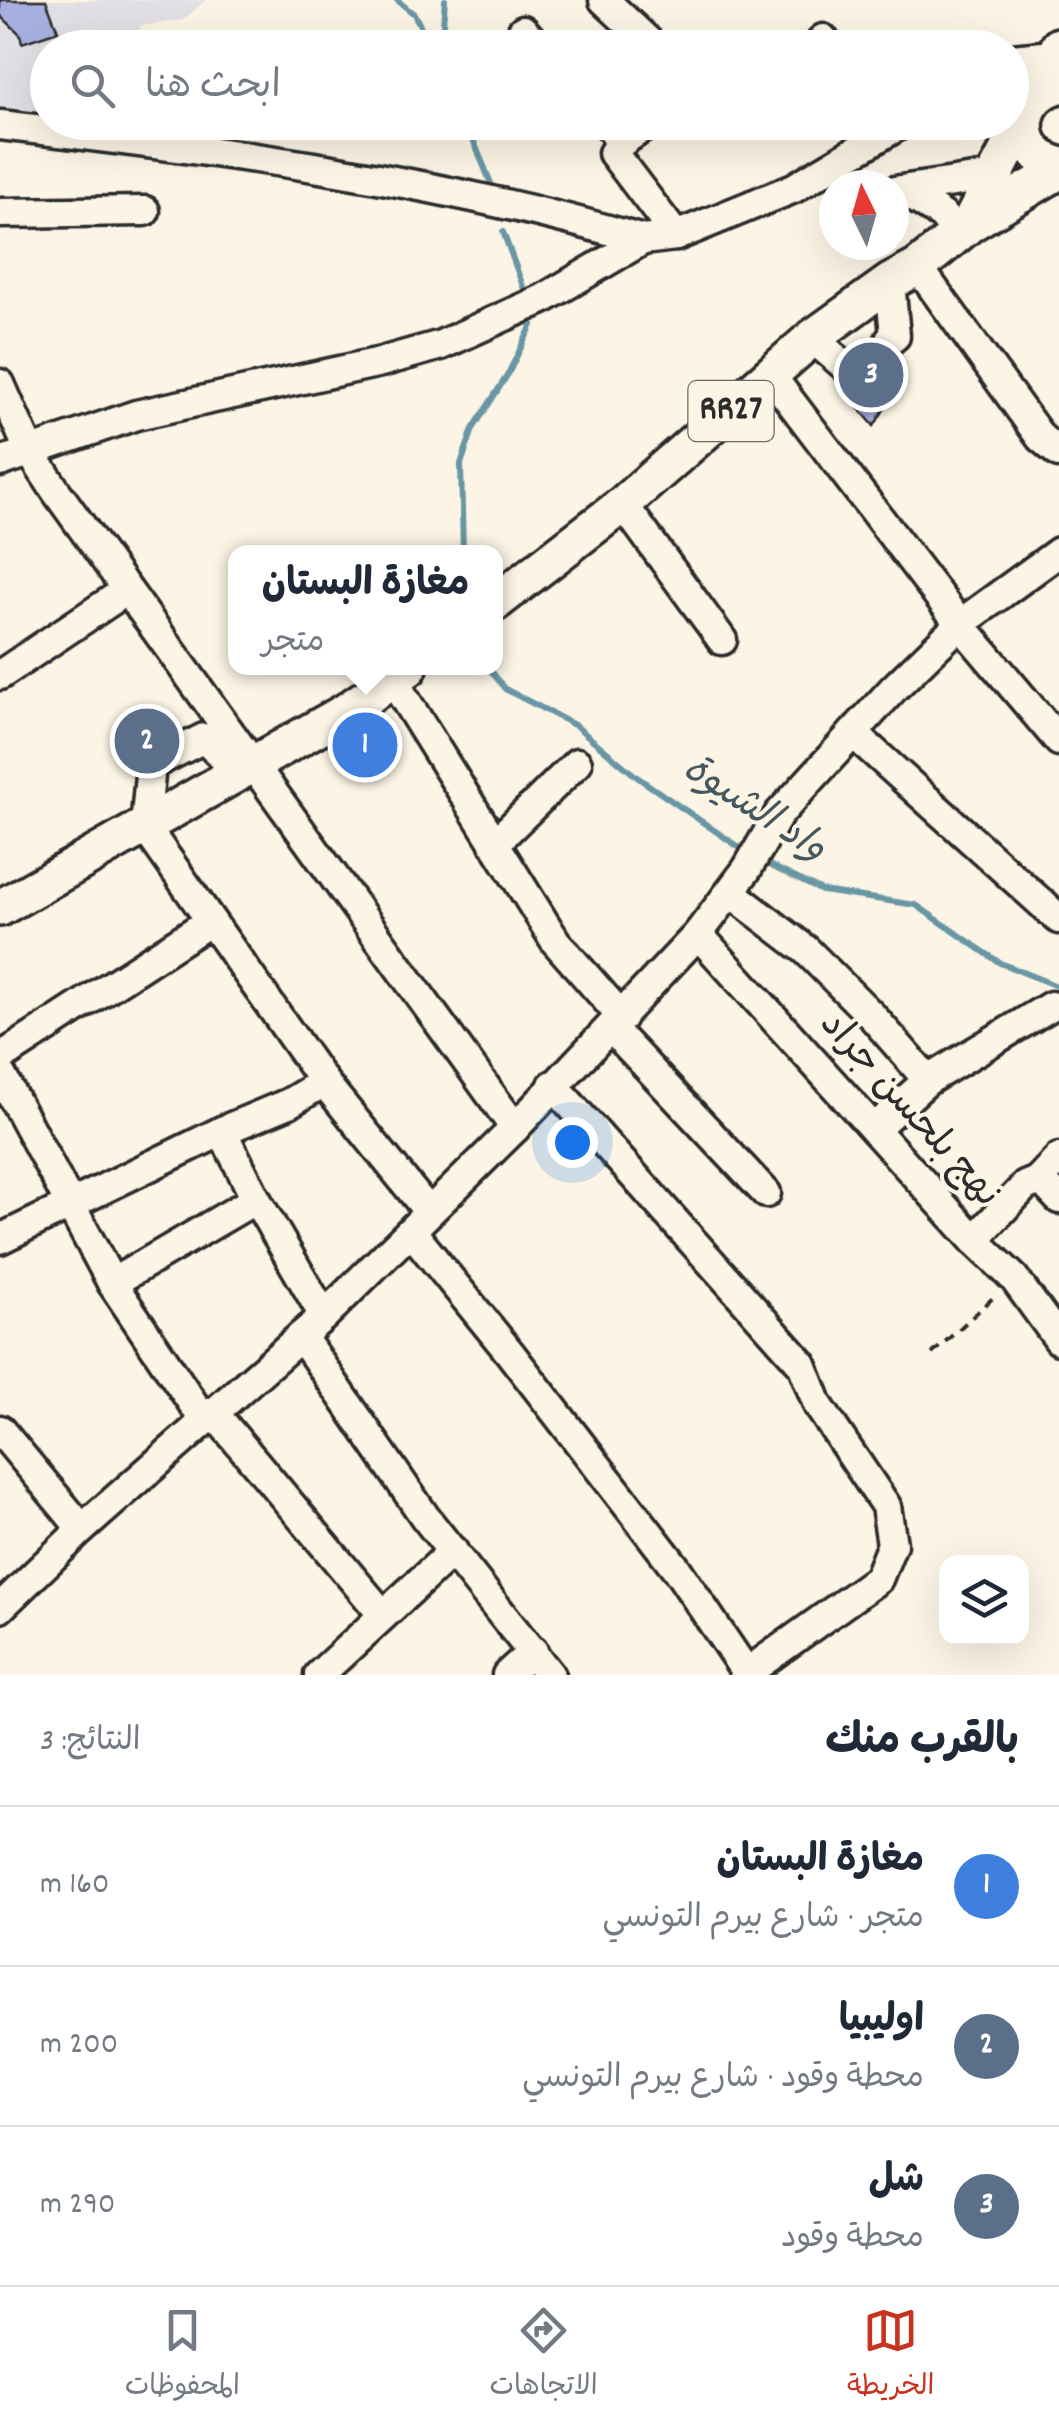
<!DOCTYPE html>
<html lang="ar">
<meta charset="utf-8">
<style>
body{margin:0;font-family:Dekko,"Playpen Sans Arabic",sans-serif;background:#f6f6f7;color:#1f2937;direction:rtl}
.controls{position:absolute;right:30px;bottom:30px;display:grid;overflow:hidden;border-radius:20px;box-shadow:0 10px 40px #0002}
.controls button{width:90px;height:90px;display:grid;place-items:center;padding:0;border:0;border-bottom:2px solid #e0e1e3;background:#fff;color:#1f2937;font:50px sans-serif}
.compass{position:absolute;left:819px;top:170px;width:90px;height:90px;border-radius:50%;background:#fff;box-shadow:0 10px 40px #0002;rotate:355deg}
.you{position:absolute;left:572px;top:1142px;width:35px;height:35px;margin:-25px;border:8px solid #fff;border-radius:50%;background:#1a73e8;box-shadow:0 0 0 15px #1a73e833}
.badge{display:grid;place-items:center;width:65px;height:65px;border-radius:50%;background:#c8321e;color:#fff;font-size:32px;font-weight:700}
.pin{position:absolute;translate:-50% -50%;border:5px solid #fff;box-shadow:0 2px 10px #0006}
.popup{position:absolute;left:228px;top:545px;width:275px;height:130px;box-sizing:border-box;display:grid;place-content:center;border-radius:20px;background:#fff;filter:drop-shadow(0 2px 8px #0005);font-size:32px;white-space:nowrap;color:#747a83}
.popup b{font-size:38px;color:#1f2937}
.popup::after{content:'';position:absolute;left:50%;top:100%;margin-left:-20px;border:20px solid transparent;border-top-color:#fff}
.list{margin:0;padding:0;list-style:none}
h2{display:flex;justify-content:space-between;align-items:center;height:130px;margin:0;padding:0 40px;font-size:42px}
h2 small{font-size:32px;font-weight:400;color:#747a83}
.list li{display:grid;grid-template-columns:65px 1fr auto;gap:30px;align-items:center;box-sizing:border-box;height:160px;padding:0 40px;border-top:2px solid #e0e1e3}
.list b{display:block;font-size:38px;white-space:nowrap}
.list p{margin:0;font-size:32px;white-space:nowrap;color:#747a83}
.list em{font-size:32px;font-style:normal;color:#747a83}
.icon{flex:none;width:55px;height:55px;fill:none;stroke:currentColor;stroke-width:2;stroke-linecap:round;stroke-linejoin:round}
.map{position:relative;flex:none;width:1059px;height:1675px;overflow:hidden;direction:ltr}
.search{position:absolute;background:#fff;box-shadow:0 10px 40px #0002;left:30px;right:30px;top:30px;height:110px;display:flex;align-items:center;gap:25px;box-sizing:border-box;padding:0 35px;border-radius:55px;color:#747a83;font-size:38px}
.sheet{height:610px;background:#fff}
nav{display:flex;justify-content:space-around;align-items:center;box-sizing:border-box;height:140px;border-top:2px solid #e0e1e3;background:#fff;font-size:28px;color:#747a83}
nav a{display:grid;justify-items:center;gap:5px}
nav .on{color:#c8321e}
.map>svg:first-child{display:block}
.built{fill:#e2e0e4}
.lines{fill:none;stroke-linecap:round;stroke-linejoin:round}
.stream{stroke:#6996a4;stroke-width:6}
.building{fill:#a6b0e0;stroke:#2b2b2b;stroke-width:2.5}
.minor-tunnel{stroke:#d2cdc0;stroke-width:28;stroke-dasharray:28 14;stroke-linecap:butt}
.minor-casing{stroke:#2b2b2b;stroke-width:35}
.major-casing{stroke:#2b2b2b;stroke-width:42}
.path{stroke:#2b2b2b;stroke-width:4;stroke-dasharray:10 8;stroke-linecap:butt}
.minor{stroke:#fcf5e5;stroke-width:28}
.major{stroke:#fcf5e5;stroke-width:35}
.labels{text-anchor:middle;dominant-baseline:central;stroke-width:8;stroke-linejoin:round;paint-order:stroke}
.shield{fill:#fcf5e5;stroke:#6a6863;stroke-width:2.5}
.shield-label{font-size:35px;font-weight:bold;fill:#2b2b2b}
.street-label{font-size:38px;fill:#2b2b2b;stroke:#fcf5e5}
.water-label{font-size:40px;font-style:italic;fill:#45585e;stroke:#fcf5e5}
</style>
<div class="map">
<svg width="1059" height="1675" viewBox="0 0 1059 1675">
<rect width="100%" height="100%" fill="#fcf5e5"/>
<filter id="ink" filterUnits="userSpaceOnUse"><feTurbulence type="fractalNoise" baseFrequency=".01" numOctaves="2"/><feDisplacementMap in="SourceGraphic" scale="20" xChannelSelector="R" yChannelSelector="G"/><feConvolveMatrix kernelMatrix="1 2 1 2 8 2 1 2 1" color-interpolation-filters="sRGB"/></filter>
<g filter="url(#ink)">
<polygon class="built" points="0,0 206,0 183,20 140,26 141,47 48,48 48,122 144,123 144,138 0,122"/>
<g class="lines">
<g class="stream">
<polyline points="397,0 414,14 432,48"/>
<polyline points="441,48 445,0"/>
<polyline points="466,122 494,191"/>
<polyline points="503,232 527,297"/>
<polyline points="463,552 461,464 473,429 508,374 532,325"/>
<polyline points="489,668 505,689 576,726 637,777 746,852"/>
<polyline points="761,861 822,891 916,905 1000,963 1059,987"/>
</g>
</g>
<g class="building">
<polygon points="0,0 46,0 58,31 22,43 20,34 0,15"/>
<polygon points="885,366 900,383 874,426 849,396"/>
</g>
<g class="lines">
<polyline class="minor-tunnel" points="857,366 890,340"/>
<g class="minor-casing">
<g id="minor">
<polyline points="604,0 655,48"/>
<polyline points="523,30 539,48"/>
<polyline points="823,39 830,48"/>
<polyline points="1012,59 1053,55"/>
<polyline points="605,122 622,142"/>
<polyline points="651,122 622,142 613,153 676,236"/>
<path d="M0,125C216,150 434,178 643,240"/>
<polyline points="894,191 994,176"/>
<polyline points="904,191 942,215 958,234"/>
<polyline points="0,213 145,211"/>
<polyline points="918,267 1041,438 1059,453"/>
<polyline points="890,282 895,336 890,340"/>
<polyline points="812,338 851,371 857,366"/>
<polyline points="771,376 960,624 1059,741"/>
<polyline points="0,384 29,450 56,491 515,1128"/>
<polyline points="0,462 136,415 381,362 441,345 543,299 643,240 676,236 794,188 904,122"/>
<polyline points="623,504 722,640"/>
<polyline points="0,675 127,590"/>
<polyline points="393,680 556,942 622,1017"/>
<polyline points="853,733 1059,919"/>
<polyline points="239,774 204,738 151,765 145,827 324,1082 429,1212"/>
<polyline points="494,844 577,763"/>
<polyline points="730,892 806,950 873,1017 928,1080"/>
<polyline points="698,934 974,1240 1014,1278 1059,1340"/>
<polyline points="611,1028 766,1193"/>
<polyline points="0,1058 209,922"/>
<polyline points="0,1073 112,1283 204,1420"/>
<polyline points="553,1085 802,1364 818,1405 886,1506 892,1544 878,1579 744,1675"/>
<polyline points="874,1129 928,1080 1051,1006"/>
<polyline points="222,1131 256,1199 324,1316"/>
<polyline points="1037,1181 1059,1158"/>
<polyline points="411,1231 510,1353 676,1568 748,1675"/>
<polyline points="0,1239 222,1131 289,1103 324,1082"/>
<polyline points="974,1240 1025,1186 1037,1181 1044,1183 1059,1199"/>
<polyline points="112,1283 256,1199"/>
<polyline points="301,1336 425,1517 550,1675"/>
<polyline points="213,1412 383,1615"/>
<polyline points="0,1430 82,1529"/>
<polyline points="0,1608 82,1529 324,1316 515,1128 698,934 747,869 779,814 894,688 960,624 1059,552"/>
<polyline points="319,1675 453,1551"/>
<polyline points="507,1675 533,1651"/>
</g>
</g>
<g class="major-casing">
<g id="major">
<path d="M1059,85C1014,97 1014,154 1059,165"/>
<polyline points="1036,97 1059,46"/>
<polyline points="970,223 1025,117"/>
<polyline points="495,603 623,504 812,338 890,282 918,267 970,224 1059,171"/>
<polyline points="0,908 345,712 409,668"/>
</g>
</g>
<polyline class="path" points="932,1354 996,1295"/>
<use href="#minor" class="minor"/>
<use href="#major" class="major"/>
</g>
</g>
<g class="labels">
<rect class="shield" x="688.5" y="381" width="85" height="60" rx="8"/>
<g class="shield-label">
<text x="731" y="411">RR27</text>
</g>
<g class="street-label">
<text transform="translate(908 1111) rotate(48)">نهج بلحسن جراد</text>
</g>
<g class="water-label">
<text transform="translate(753 811) rotate(33)">واد الشيوة</text>
</g>
</g>
</svg>
<div class="controls">
<button><svg class="icon" aria-label="layers" viewBox="0 0 24 24"><path d="M12 4l9 5-9 5-9-5zM3 14l9 5 9-5"/></svg></button>
</div>
<svg class="compass" viewBox="-18 -18 36 36"><path d="M0-13l5 13h-10z" fill="#e53935"/><path d="M0 13l5-13h-10z" fill="#747a83"/></svg>
<div class="you"></div>
<div class="pin badge" style="left:365px;top:745px;background:#3f7fe0">1</div>
<div class="popup"><b>مغازة البستان</b>متجر</div>
<div class="pin badge" style="left:147px;top:741px;background:#5c6f8a">2</div>
<div class="pin badge" style="left:871px;top:375px;background:#5c6f8a">3</div>
<div class="search"><svg class="icon" aria-label="search" viewBox="0 0 24 24"><circle cx="10" cy="10" r="6"/><path d="M15 15l6 6"/></svg>ابحث هنا</div>
</div>
<section class="sheet">
<h2>بالقرب منك<small>النتائج: 3</small></h2>
<ul class="list">
<li><span class="badge" style="background:#3f7fe0">1</span><div><b>مغازة البستان</b><p>متجر · شارع بيرم التونسي</p></div><em>160 m</em></li>
<li><span class="badge" style="background:#5c6f8a">2</span><div><b>اوليبيا</b><p>محطة وقود · شارع بيرم التونسي</p></div><em>200 m</em></li>
<li><span class="badge" style="background:#5c6f8a">3</span><div><b>شل</b><p>محطة وقود</p></div><em>290 m</em></li>
</ul>
</section>
<nav>
<a class="on"><svg class="icon" aria-label="map" viewBox="0 0 24 24"><path d="M3 6l6-2 6 2 6-2v14l-6 2-6-2-6 2zM9 4v14M15 6v14"/></svg>الخريطة</a>
<a><svg class="icon" aria-label="directions" viewBox="0 0 24 24"><path d="M12 3l9 9-9 9-9-9zM9 14v-3h6M13 9l2 2-2 2"/></svg>الاتجاهات</a>
<a><svg class="icon" aria-label="saved" viewBox="0 0 24 24"><path d="M7 4h10v16l-5-4-5 4z"/></svg>المحفوظات</a>
</nav>
